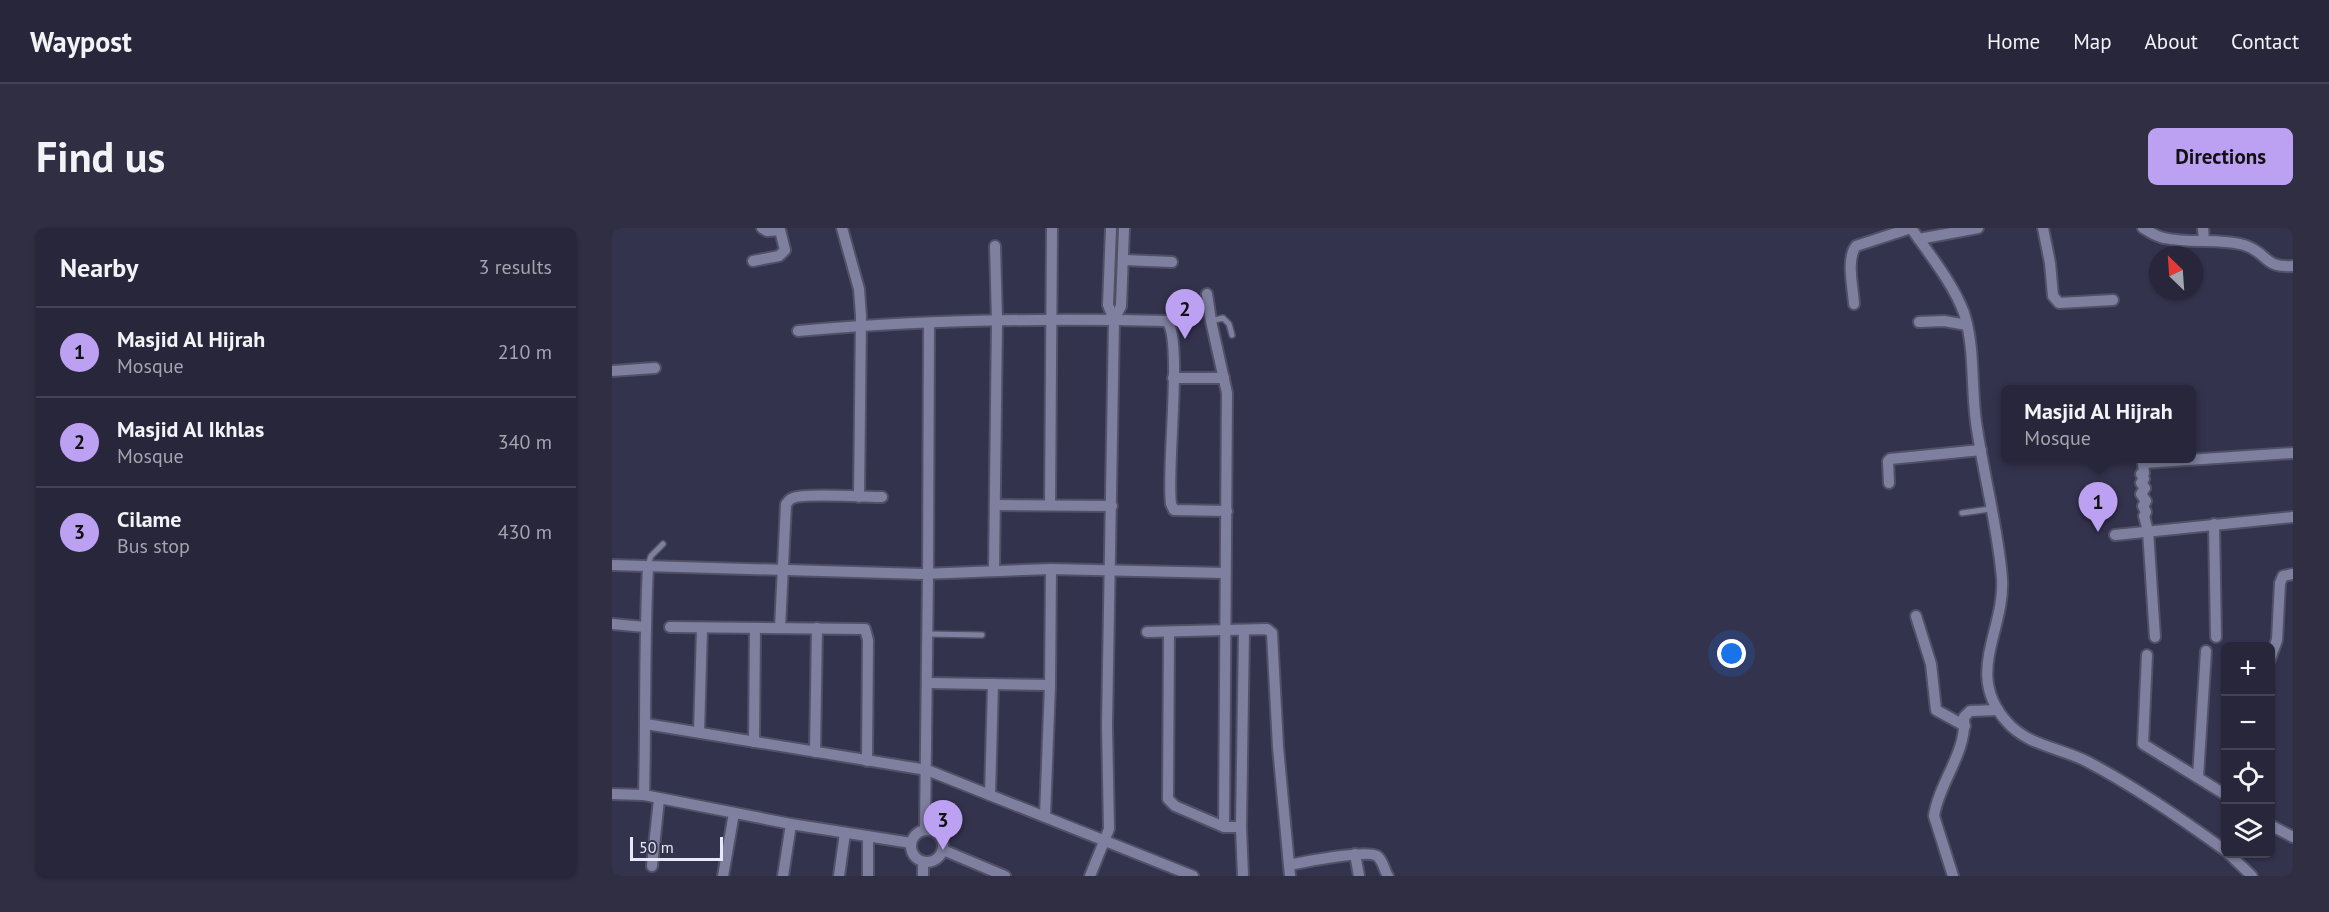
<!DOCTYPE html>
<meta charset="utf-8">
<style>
body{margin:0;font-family:"PT Sans",sans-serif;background:#2f2e42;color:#f1f3f6}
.controls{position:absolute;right:18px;bottom:18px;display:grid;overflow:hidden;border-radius:9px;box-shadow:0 2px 4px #0004}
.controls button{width:54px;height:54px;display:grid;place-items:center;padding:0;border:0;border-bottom:2px solid #434354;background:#27263a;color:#f1f3f6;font:30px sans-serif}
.compass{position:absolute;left:1537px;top:18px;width:54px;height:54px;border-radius:50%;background:#27263a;box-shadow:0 2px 4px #0004;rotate:335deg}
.scale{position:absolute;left:18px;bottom:15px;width:93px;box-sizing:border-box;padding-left:6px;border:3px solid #e7e8f9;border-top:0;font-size:16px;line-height:21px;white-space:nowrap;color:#e7e8f9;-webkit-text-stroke:4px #34334e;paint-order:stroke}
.you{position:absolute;left:1120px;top:426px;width:21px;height:21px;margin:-15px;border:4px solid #fff;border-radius:50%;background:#1a73e8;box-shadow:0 0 0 9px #1a73e833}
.badge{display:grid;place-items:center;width:39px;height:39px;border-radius:50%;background:#bca0f2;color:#111;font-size:20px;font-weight:700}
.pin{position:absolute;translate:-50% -50px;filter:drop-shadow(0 2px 3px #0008)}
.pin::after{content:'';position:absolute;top:32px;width:21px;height:18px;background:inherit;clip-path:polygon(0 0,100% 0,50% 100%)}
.popup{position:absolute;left:1389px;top:157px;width:195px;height:78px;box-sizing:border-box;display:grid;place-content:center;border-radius:9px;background:#27263a;filter:drop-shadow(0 2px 4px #0005);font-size:20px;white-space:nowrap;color:#a4a5af}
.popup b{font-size:22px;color:#f1f3f6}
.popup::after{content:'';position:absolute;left:50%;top:100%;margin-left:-12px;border:12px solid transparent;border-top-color:#27263a}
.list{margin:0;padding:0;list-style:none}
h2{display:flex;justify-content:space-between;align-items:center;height:78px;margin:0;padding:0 24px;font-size:26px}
h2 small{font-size:20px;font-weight:400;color:#a4a5af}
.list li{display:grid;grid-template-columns:39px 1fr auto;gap:18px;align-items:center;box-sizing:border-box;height:90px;padding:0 24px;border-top:2px solid #434354}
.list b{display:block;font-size:22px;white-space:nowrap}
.list p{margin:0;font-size:20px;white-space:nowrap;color:#a4a5af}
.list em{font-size:20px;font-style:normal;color:#a4a5af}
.icon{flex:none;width:33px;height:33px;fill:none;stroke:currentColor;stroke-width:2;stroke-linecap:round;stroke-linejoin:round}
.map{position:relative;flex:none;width:1681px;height:648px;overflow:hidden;border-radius:9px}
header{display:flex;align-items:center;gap:36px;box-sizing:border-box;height:84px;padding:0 30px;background:#27263a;border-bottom:2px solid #434354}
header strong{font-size:28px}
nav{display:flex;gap:33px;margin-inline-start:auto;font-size:21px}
.intro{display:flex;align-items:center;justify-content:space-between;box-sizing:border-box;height:144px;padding:0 36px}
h1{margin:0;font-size:42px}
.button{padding:15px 27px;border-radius:9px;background:#bca0f2;color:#111;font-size:21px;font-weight:700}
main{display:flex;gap:36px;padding:0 36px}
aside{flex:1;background:#27263a;border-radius:9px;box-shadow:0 2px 4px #0004}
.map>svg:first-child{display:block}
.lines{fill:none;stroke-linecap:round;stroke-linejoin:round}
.lane-casing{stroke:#515066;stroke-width:8}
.street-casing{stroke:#515066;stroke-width:14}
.lane{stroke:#7f809f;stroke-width:5}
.street{stroke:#7f809f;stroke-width:10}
</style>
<header>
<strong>Waypost</strong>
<nav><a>Home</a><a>Map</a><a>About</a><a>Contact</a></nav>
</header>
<div class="intro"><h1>Find us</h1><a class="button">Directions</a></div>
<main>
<aside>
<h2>Nearby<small>3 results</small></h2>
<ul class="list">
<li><span class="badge">1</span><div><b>Masjid Al Hijrah</b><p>Mosque</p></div><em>210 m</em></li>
<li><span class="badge">2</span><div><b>Masjid Al Ikhlas</b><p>Mosque</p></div><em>340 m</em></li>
<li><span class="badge">3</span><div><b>Cilame</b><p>Bus stop</p></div><em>430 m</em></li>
</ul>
</aside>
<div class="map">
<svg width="1681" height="648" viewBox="0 0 1681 648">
<rect width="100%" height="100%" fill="#34334e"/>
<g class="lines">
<g class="lane-casing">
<g id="lane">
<polyline points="599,93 611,90 617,96 620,107"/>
<polyline points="1350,285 1378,281"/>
<polyline points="36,337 39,328 51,316"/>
<polyline points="316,406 370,407"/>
</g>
</g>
<g class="street-casing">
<g id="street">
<polyline points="230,0 247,61 249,88 247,269"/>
<path d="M1299,0C1317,26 1341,55 1352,85C1363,119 1359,158 1364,194C1371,245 1386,299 1390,351C1393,403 1352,446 1395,494C1416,518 1450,520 1476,534C1524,559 1570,591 1614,623"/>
<polyline points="1431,0 1438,35 1441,68 1447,75 1501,72"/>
<path d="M1531,0C1538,4 1545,9 1552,10C1578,16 1606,10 1632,17C1656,24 1650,40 1681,38"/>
<polyline points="1591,0 1592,13"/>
<polyline points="1307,11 1366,0"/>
<polyline points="512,32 560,34"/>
<polyline points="141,33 167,28 173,22 168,2 155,3 150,0"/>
<polyline points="595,66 599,93 615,165 612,599"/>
<path d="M1242,76C1241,59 1234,31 1244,18L1299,0"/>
<polyline points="502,92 509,78 512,0"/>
<polyline points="1307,94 1332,93 1355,97"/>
<path d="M186,103C308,92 431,90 555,93C571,112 554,242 559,276L562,282L615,283"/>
<polyline points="0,143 43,140"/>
<polyline points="561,150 612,150"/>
<polyline points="1277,255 1276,233 1278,231 1369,222"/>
<polyline points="383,277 500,278"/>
<polyline points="438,277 440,0"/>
<polyline points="1602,296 1604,409"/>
<polyline points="1503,307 1681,289"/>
<polyline points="0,337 310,346 439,341 613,345"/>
<polyline points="382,343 385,92 383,18"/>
<polyline points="1304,388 1319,436 1324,482 1353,498"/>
<polyline points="0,396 33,399"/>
<polyline points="58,399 253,401 256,412 255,533"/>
<path d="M168,400L174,276C177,273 177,271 181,270C192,265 254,269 270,269"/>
<polyline points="535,404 655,401 660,405 666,519 678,648"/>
<polyline points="557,404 556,571 563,578 612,599 629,599"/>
<polyline points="1543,409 1536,303 1532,288 1534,284 1531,278 1534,273 1529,266 1533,260 1529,255 1532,251 1529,246 1532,245 1531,235 1681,225"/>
<polyline points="1535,427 1531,516 1614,567"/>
<polyline points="1658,431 1665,412 1668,355 1671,348 1681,346"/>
<polyline points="315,455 438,457"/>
<polyline points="34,496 315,542 581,648"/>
<polyline points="87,504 90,401"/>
<polyline points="142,514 143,400"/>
<polyline points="203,524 205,400"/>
<polyline points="1586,549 1594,423"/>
<polyline points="0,566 32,567 179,596 299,615"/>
<path d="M32,567C34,491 32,415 36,339"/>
<polyline points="378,567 381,456"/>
<polyline points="433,588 438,457 439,341"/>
<polyline points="1658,597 1681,609"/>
<circle cx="315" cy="618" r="16"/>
<polyline points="313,602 316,346 317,95"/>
<polyline points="331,622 393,648"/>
<polyline points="743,626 747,648"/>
<polyline points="1617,626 1640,648"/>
<polyline points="311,634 311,648"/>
<path d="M677,637C691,634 757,621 765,628C771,632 772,642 776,648"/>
<polyline points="40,638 47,571"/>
<polyline points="111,648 122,585"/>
<polyline points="171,648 179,596"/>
<polyline points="227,648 233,605"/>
<polyline points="256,648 256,609"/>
<polyline points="478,648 497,601 495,497 502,92 496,77 499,0"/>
<polyline points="631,648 629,599 632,402"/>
<path d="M1341,648L1322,588C1327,554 1355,525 1352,489L1358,483L1386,482"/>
</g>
</g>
<use href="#lane" class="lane"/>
<use href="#street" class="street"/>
</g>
</svg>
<div class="controls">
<button>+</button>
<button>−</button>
<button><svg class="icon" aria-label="locate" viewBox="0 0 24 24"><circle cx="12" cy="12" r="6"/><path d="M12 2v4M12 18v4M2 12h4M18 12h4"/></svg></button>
<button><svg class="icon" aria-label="layers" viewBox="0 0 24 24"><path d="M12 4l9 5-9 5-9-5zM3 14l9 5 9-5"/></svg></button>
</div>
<svg class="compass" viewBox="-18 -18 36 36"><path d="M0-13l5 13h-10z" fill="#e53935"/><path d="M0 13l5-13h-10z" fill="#a4a5af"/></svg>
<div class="scale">50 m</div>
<div class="you"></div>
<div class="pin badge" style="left:1486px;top:304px">1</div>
<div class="popup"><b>Masjid Al Hijrah</b>Mosque</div>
<div class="pin badge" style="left:573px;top:111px">2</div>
<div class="pin badge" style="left:331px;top:622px">3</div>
</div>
</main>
